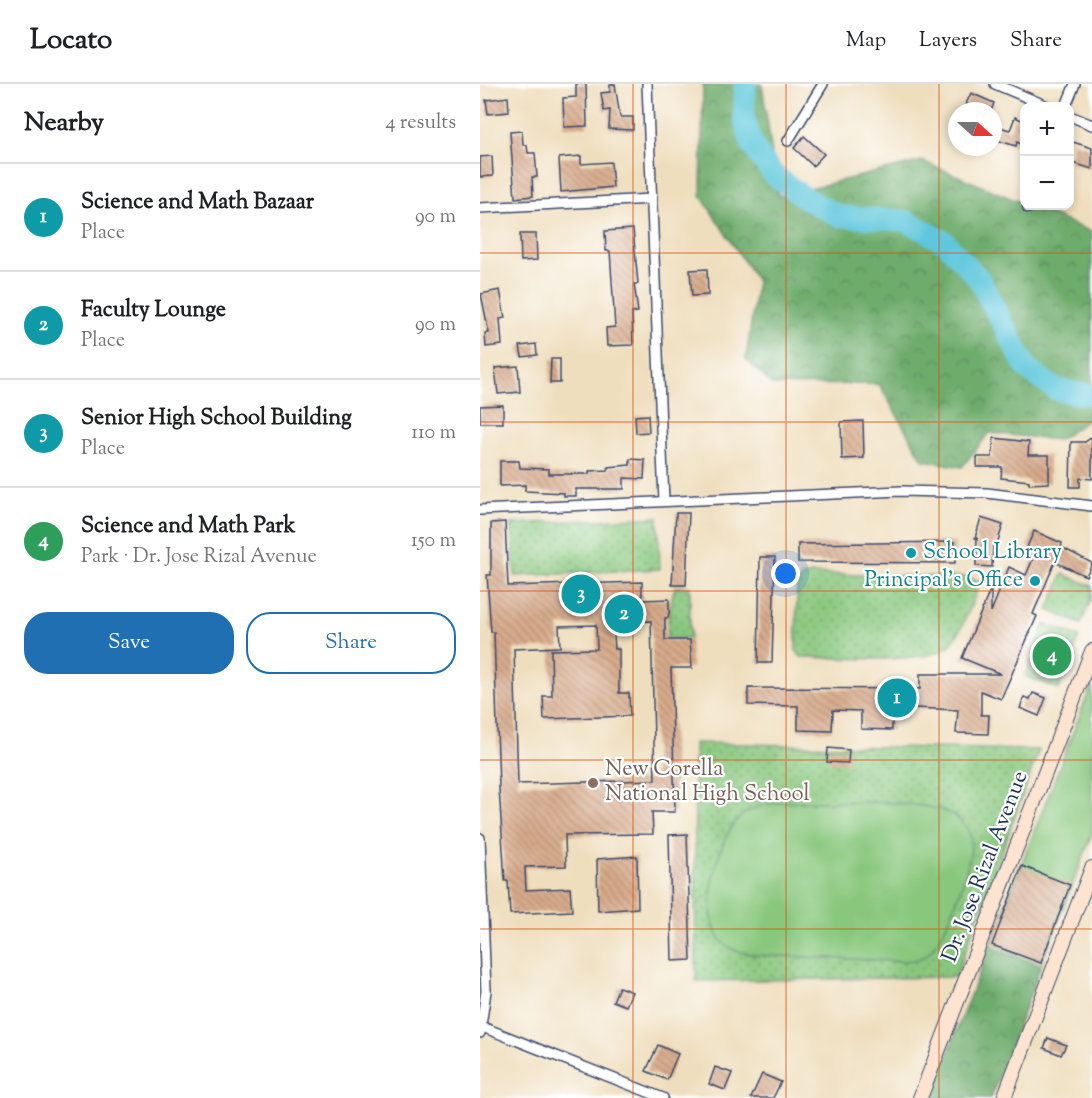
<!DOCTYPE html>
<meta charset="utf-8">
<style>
body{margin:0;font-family:"Sorts Mill Goudy",serif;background:#f6f6f6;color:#202124}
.controls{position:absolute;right:18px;top:18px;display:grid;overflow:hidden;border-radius:12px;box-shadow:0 3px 9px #0003}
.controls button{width:54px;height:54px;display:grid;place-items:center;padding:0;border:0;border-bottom:2px solid #e0e0e0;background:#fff;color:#202124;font:30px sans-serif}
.compass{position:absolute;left:468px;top:18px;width:54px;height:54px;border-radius:50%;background:#fff;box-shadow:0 3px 9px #0003;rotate:111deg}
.you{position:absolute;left:306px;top:490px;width:21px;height:21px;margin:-15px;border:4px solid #fff;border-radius:50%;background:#1a73e8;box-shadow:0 0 0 9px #1a73e833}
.badge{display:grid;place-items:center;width:39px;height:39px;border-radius:50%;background:#1f6fb2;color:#fff;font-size:20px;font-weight:700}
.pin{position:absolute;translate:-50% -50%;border:3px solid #fff;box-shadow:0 2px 6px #0006}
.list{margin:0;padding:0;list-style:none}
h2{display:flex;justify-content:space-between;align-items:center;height:78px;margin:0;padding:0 24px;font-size:26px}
h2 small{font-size:20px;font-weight:400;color:#757577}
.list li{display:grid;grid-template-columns:39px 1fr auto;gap:18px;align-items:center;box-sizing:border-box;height:108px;padding:0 24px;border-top:2px solid #e0e0e0}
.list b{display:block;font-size:22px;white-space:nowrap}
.list p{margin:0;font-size:20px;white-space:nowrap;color:#757577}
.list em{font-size:20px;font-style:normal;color:#757577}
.actions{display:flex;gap:12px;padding:18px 24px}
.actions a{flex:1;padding:14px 0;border:2px solid #1f6fb2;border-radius:24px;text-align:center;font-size:21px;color:#1f6fb2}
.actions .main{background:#1f6fb2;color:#fff}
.map{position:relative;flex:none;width:612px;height:1014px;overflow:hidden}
header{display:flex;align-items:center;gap:36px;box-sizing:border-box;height:84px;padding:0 30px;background:#fff;border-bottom:2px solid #e0e0e0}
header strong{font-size:28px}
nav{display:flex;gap:33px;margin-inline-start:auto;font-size:21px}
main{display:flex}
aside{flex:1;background:#fff}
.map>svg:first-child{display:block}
.grass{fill:url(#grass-dots);stroke:#527b6e;stroke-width:1.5}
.forest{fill:url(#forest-crowns);stroke:#446e65;stroke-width:1.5}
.garden{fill:#89c77d;stroke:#527b6e;stroke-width:1.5}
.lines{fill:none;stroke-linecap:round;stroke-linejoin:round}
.river{stroke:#5fc7dc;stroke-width:22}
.building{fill:url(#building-back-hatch);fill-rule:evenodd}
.minor-casing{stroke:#3b496c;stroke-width:12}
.secondary-casing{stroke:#3b496c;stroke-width:16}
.minor{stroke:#fff;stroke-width:9}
.secondary{stroke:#fde4d1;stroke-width:14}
.grid{fill:none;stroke:#d45514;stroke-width:1.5;stroke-opacity:0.55}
.culture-dot{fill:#0f9aa8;stroke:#fff;stroke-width:2}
.education-dot{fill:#8d6e63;stroke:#fff;stroke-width:2}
.labels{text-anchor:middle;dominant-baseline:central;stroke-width:4.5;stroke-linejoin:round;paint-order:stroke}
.culture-label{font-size:22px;fill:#0d838f;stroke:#fff;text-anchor:start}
.education-label{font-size:22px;fill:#785e54;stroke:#fff;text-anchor:start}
.street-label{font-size:22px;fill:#1b2f5e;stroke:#fff}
</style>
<header>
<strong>Locato</strong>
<nav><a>Map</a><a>Layers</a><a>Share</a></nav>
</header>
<main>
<aside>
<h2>Nearby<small>4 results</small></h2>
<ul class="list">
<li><span class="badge" style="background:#0f9aa8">1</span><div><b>Science and Math Bazaar</b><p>Place</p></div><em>90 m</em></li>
<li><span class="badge" style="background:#0f9aa8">2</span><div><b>Faculty Lounge</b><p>Place</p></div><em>90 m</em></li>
<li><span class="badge" style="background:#0f9aa8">3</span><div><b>Senior High School Building</b><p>Place</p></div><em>110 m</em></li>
<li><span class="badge" style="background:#2e9e5b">4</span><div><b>Science and Math Park</b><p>Park · Dr. Jose Rizal Avenue</p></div><em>150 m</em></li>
</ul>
<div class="actions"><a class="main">Save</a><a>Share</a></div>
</aside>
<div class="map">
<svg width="612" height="1014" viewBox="0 0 612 1014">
<defs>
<pattern id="grass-dots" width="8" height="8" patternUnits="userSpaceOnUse" patternTransform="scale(1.5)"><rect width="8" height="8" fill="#89c77d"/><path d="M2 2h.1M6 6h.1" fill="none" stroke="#6fa26a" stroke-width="1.8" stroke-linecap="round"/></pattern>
<pattern id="forest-crowns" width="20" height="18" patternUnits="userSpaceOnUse" patternTransform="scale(1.5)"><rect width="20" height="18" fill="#6eac6c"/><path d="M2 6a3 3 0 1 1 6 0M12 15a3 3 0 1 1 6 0" fill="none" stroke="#5a8c5c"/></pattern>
<pattern id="building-back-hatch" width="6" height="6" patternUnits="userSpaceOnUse" patternTransform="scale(1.5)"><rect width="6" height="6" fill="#d8ab8b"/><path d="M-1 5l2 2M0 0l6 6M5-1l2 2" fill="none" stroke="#ae8c75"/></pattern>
</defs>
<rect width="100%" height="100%" fill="#fff"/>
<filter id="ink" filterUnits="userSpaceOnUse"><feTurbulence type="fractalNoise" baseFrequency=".0167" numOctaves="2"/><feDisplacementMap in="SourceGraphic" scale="12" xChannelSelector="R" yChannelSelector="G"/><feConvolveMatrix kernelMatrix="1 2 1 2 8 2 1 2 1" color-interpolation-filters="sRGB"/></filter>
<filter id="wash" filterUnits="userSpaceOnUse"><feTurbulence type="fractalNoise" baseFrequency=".008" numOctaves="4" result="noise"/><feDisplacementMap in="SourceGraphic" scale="24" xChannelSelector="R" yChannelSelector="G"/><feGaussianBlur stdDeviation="1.35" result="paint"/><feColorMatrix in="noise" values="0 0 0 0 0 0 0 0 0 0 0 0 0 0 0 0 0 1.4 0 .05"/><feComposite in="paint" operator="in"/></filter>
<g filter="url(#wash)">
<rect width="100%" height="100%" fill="#efdebd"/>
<g class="grass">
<polygon points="178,433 180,485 35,492 32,440"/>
<path d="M332,490L488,493L499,498C496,512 478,556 467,564C442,581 354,573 321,573L316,566L317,502L323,492Z"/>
<polygon points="583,490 612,502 612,513 601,540 568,526"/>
<path d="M195,503H210V554H187C187,543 191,514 195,503Z"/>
<polygon points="565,540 599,553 579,605 545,592"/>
<polygon points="214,659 559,666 476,893 216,897"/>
</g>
<g class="forest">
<polygon points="223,0 282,0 298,112 442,77 612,148 612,333 579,356 509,349 482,383 443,376 399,300 292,301 266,275 277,197 221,112"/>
<polygon points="509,863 561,882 511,1014 450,1014"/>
</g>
<g class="garden">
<polygon points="612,600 612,750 561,882 509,863"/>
<path d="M301,718C340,719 443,713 473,731C481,736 490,746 491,756C494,778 464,860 445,872C437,877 427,877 418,877L276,871C266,869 254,868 245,861C217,838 236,757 258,735C270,723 285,721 301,718Z"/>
</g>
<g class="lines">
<polyline class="river" points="265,0 264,35 273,63 293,90 325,114 359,132 426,137 465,158 499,195 547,285 577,306 612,311"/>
</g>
<g id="blocks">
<g class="building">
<polygon points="96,0 106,0 107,42 84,43 83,14 96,13"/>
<polygon points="135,0 140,33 153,33 153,46 129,45 130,26 124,27 121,9 130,8 130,1"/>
<polygon points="491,9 514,19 511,27 486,20"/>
<polygon points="28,13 29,28 8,30 6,16"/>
<polygon points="535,33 544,37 544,61 537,58 536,62 513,55 513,41 530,46"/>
<polygon points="42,47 43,61 47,61 48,69 55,69 57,93 52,93 53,112 35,114 30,48"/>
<polygon points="324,52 344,70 333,82 314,64"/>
<polygon points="593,58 612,64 612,85 590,78"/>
<polygon points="12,72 13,92 0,93 0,73"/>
<polygon points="101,72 101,80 131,78 133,103 81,108 79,74"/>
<polygon points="153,145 158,200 154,200 158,228 152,229 153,261 127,262 126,244 135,243 130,167 126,167 125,147"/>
<polygon points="40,150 56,150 57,176 41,177"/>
<polygon points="227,185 228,211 212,212 210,186"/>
<polygon points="20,206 25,234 20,235 22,261 6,263 5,249 9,249 1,210"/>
<polygon points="56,260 57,271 42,273 40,262"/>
<polygon points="71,275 80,275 80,299 70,299"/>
<polygon points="38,282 40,308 18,310 15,284"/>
<polygon points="23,321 23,339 0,339 0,322"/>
<polygon points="168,331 169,348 156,349 155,332"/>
<polygon points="383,337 384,374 362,375 361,338"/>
<polygon points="612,353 612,395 600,394 600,403 590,403 591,358 605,358"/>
<polygon points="514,354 549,358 548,371 569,371 569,399 549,400 549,397 521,394 522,383 497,383 497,373 512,373"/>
<polygon points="150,375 165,376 164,395 144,394 144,405 96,405 96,412 84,412 84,409 45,407 45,401 20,402 20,377 39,377 40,384 69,385 69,390 109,390 109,387 128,386 128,383 150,381"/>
<polygon points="196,429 209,429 206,501 192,501"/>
<polygon points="501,434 523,441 517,460 513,459 512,483 496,482 497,454 495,454"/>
<path d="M25,438L28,502L162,498V516L189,515V529L188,534H185V556H210L212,584H191L195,728H172L173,750L85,751L86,782L45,783L46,806L90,804L92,827L30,830L28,797H25L19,704L14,548H11L7,491H11V439ZM171,537L175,696L38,700L34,565L80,563L79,542L116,541L117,565L71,566L72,612H63L64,635L150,632L149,609H139V565H135L133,538Z"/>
<polygon points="554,447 582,459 581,463 612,479 606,492 575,478 553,530 557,532 521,615 501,607 501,631 509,631 508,650 476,649 478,626 412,623 412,646 381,645 381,627 353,626 352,647 318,646 318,622 268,621 268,604 440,605 440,590 521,590 482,574 511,504 511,528 529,483 546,491 556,468 547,463"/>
<polygon points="475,458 475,479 318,478 318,460"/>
<polygon points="280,473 295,473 292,579 278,579"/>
<polygon points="553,609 566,614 559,632 540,624 544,613 550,615"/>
<polygon points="348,664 369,666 368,679 347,678"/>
<polygon points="207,750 211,876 192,877 189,751"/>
<polygon points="157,772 158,824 118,827 117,775"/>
<polygon points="542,782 590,801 561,879 512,861"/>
<polygon points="139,903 152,908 146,922 133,917"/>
<polygon points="568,954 586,961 581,971 564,964"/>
<polygon points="178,961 198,970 187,996 166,987"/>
<polygon points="235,983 252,989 245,1006 229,1000"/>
<polygon points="282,990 301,998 293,1014 271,1014"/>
</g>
</g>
</g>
<g filter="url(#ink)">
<use href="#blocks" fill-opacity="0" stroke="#3b496c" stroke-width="1.5"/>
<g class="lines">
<g class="minor-casing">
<g id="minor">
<polyline points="167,0 184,417"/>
<polyline points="515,0 567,22"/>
<polyline points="586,22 595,0"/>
<polyline points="590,32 612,41"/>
<polyline points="308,57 343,0"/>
<polyline points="0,124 172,115"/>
<polyline points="548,124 549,122"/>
<polyline points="0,426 421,407 507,409 612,422"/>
<polyline points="0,754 6,907 0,949"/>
<polyline points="0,942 183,1014"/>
</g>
</g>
<g class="secondary-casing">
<g id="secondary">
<polyline points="440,1014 612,567"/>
<polyline points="524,1014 612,784"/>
</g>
</g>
<use href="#minor" class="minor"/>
<use href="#secondary" class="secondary"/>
</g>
</g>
<path class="grid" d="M153,0V1014M306,0V1014M459,0V1014M0,169H612M0,338H612M0,507H612M0,676H612M0,845H612"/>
<g class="culture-dot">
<circle cx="431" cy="469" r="6"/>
<circle cx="555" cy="497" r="6"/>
</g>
<circle class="education-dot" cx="113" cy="699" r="6"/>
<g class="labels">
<g class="culture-label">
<text x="443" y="469">School Library</text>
<text x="543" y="497" text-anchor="end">Principal's Office</text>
</g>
<g class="education-label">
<text x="125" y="686">New Corella<tspan x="125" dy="25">National High School</tspan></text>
</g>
<g class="street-label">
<text transform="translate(506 783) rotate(-69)">Dr. Jose Rizal Avenue</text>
</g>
</g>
</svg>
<div class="controls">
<button>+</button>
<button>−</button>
</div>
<svg class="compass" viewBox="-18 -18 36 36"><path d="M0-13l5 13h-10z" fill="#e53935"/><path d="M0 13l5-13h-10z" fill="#757577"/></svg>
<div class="you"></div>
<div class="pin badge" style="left:417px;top:614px;background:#0f9aa8">1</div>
<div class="pin badge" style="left:144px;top:530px;background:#0f9aa8">2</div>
<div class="pin badge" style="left:101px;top:510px;background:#0f9aa8">3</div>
<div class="pin badge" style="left:572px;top:572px;background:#2e9e5b">4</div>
</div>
</main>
